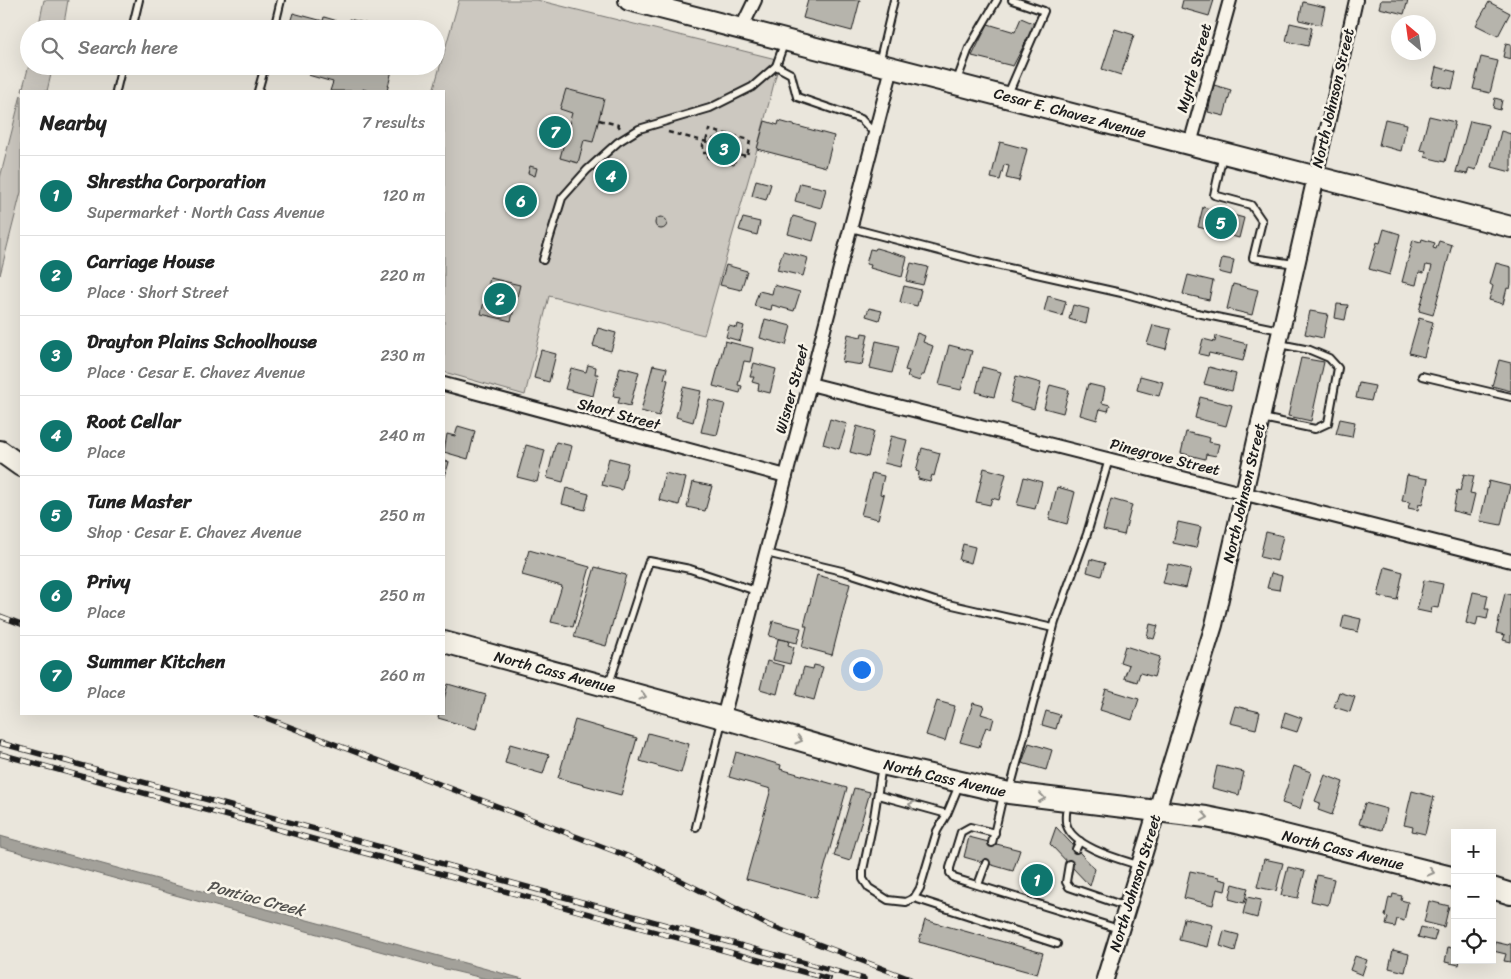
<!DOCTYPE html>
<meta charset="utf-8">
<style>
body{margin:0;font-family:Sriracha,sans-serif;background:#f6f6f6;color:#222}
.controls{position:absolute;right:15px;bottom:15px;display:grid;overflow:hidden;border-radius:0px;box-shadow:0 5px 20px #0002}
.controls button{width:45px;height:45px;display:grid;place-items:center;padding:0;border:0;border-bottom:1px solid #e0e0e0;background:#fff;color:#222;font:25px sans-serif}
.compass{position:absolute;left:1391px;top:15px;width:45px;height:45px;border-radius:50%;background:#fff;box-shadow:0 5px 20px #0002;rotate:331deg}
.you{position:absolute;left:861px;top:669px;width:18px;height:18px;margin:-12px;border:4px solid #fff;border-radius:50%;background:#1a73e8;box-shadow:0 0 0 8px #1a73e833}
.badge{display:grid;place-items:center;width:32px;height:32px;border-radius:50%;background:#0f766e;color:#fff;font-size:16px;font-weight:700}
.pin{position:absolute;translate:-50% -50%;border:2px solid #fff;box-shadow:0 1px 5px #0006}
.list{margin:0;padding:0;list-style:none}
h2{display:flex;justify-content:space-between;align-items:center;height:65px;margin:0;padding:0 20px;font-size:21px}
h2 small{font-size:16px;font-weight:400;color:#767676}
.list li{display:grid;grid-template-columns:32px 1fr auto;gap:15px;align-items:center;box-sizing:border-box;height:80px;padding:0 20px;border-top:1px solid #e0e0e0}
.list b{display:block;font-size:19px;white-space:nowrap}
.list p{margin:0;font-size:16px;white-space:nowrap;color:#767676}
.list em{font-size:16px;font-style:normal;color:#767676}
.icon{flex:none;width:28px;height:28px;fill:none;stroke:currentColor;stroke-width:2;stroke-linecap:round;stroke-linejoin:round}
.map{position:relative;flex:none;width:1511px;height:979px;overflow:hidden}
.search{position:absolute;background:#fff;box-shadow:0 5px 20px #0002;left:20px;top:20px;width:425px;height:55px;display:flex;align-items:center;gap:12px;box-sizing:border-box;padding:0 18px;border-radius:28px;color:#767676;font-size:19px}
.panel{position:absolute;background:#fff;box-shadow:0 5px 20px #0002;left:20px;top:90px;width:425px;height:625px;border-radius:0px}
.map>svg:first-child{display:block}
.green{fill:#ccc8c0;stroke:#74726e}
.water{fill:#a3a19a;stroke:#6d6c68}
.building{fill:#b6b4ac;stroke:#1c1c1c}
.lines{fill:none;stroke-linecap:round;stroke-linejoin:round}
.service-casing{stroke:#1c1c1c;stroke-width:10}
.minor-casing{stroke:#1c1c1c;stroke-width:16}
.tertiary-casing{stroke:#1c1c1c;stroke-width:20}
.primary-casing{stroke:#1c1c1c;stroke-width:24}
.path{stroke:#1c1c1c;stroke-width:2.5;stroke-dasharray:5 4;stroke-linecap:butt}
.service{stroke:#f7f3e8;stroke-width:6}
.minor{stroke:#f7f3e8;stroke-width:12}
.tertiary{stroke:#f7f3e8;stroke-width:16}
.primary{stroke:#f7f3e8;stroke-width:20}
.rail-casing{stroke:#1c1c1c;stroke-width:5.5}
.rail{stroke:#f7f3e8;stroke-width:4;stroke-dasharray:11;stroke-linecap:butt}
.oneway{stroke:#94928c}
.labels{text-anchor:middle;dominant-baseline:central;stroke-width:5;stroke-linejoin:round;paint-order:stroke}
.street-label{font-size:15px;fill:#1c1c1c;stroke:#f7f3e8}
.water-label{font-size:16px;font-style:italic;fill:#52514e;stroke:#f7f3e8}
</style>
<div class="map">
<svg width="1511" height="979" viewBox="0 0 1511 979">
<rect width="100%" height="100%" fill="#eae6dc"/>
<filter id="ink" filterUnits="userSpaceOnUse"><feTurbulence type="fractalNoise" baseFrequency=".02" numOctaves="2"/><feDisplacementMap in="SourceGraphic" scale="10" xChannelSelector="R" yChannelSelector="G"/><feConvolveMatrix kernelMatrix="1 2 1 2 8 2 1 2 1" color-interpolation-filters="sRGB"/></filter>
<g filter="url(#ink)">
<g class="green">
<polygon points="44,0 68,0 63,29 38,29"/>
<polygon points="459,0 537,0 780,60 757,149 704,335 549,296 525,395 444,372 444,91 433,91"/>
<polygon points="29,65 53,66 47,91 22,91"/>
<polygon points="21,95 21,192 0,275 0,178"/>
</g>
<polygon class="water" points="0,836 523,979 487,979 445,969 0,847"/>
<g class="building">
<polygon points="808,0 860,0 852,31 803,18"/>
<polygon points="1183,0 1214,0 1209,16 1181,8"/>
<polygon points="1381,0 1408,0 1404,14 1379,8"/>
<polygon points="1303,2 1325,7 1321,25 1299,20"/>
<polygon points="1489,2 1510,13 1498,36 1476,25"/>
<polygon points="293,13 323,21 324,17 348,24 349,19 376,26 375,29 288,29"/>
<polygon points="1021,18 1035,24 1013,66 972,56 988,24 1015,32"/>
<polygon points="1290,23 1312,28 1308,46 1286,41"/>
<polygon points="1115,29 1134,35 1121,75 1102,69"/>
<polygon points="1506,43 1511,44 1511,59 1503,57"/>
<polygon points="1481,57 1498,61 1490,93 1473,89"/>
<polygon points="311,66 393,66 387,91 369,91 363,89 362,91 330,91 333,82 308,75"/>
<polygon points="1436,67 1456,72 1452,89 1432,85"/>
<polygon points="1214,85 1231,90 1224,116 1208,112"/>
<polygon points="566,89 604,99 593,142 584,140 578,163 560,158 572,113 560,109"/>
<polygon points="1495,98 1502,100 1500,110 1493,108"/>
<polygon points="1429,116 1455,122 1445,162 1425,157 1426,151 1420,150"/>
<polygon points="1385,119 1407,124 1401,151 1379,145"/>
<polygon points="765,121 778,125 779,121 834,136 826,167 757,149"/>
<polygon points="1470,121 1488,125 1476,170 1469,168 1467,174 1456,172"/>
<polygon points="550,125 564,128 561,140 547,137"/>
<polygon points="1501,131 1511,134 1511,172 1492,167"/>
<polygon points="713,138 740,145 734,165 707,158"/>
<polygon points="1000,142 1027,149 1019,181 1006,178 1009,166 1004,165 1000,180 991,178"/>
<polygon points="530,166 537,168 535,176 528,173"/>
<polygon points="612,170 617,175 611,182 605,177"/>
<polygon points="756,180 771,184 766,200 752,196"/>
<polygon points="800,183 826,189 821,208 795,201"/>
<polygon points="1203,207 1244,218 1239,238 1198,227"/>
<polygon points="793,216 818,223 813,241 788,234"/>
<circle cx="661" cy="223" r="6"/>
<polygon points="743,218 760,222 757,235 739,230"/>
<polygon points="1384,229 1400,234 1390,275 1369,269 1377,242 1380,243"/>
<polygon points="1422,239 1435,243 1433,248 1436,249 1439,241 1452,245 1433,315 1419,311 1432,266 1426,265 1424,273 1419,272 1416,285 1402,282 1413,240 1421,242"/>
<polygon points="876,248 907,257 902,277 870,268 871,265 866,264 870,249 875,250"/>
<polygon points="783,251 808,258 803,276 777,270"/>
<polygon points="1222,258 1234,260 1231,275 1219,272"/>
<polygon points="911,263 928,267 923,285 906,281"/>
<polygon points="1496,263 1511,267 1511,284 1510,289 1507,288 1503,304 1489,300 1493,286 1490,284"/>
<polygon points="726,265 747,271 741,290 720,285"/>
<polygon points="1188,275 1213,281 1209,300 1183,294"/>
<polygon points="490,278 520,285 511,321 481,314"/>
<polygon points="1233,284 1258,290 1252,315 1227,309"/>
<polygon points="774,285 800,292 794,311 772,305 771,310 754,306 759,291 772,294"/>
<polygon points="904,286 921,290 917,306 900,302"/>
<polygon points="1048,296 1066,301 1062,316 1044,311"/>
<polygon points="1337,304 1348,305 1345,320 1335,318"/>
<polygon points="1073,305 1089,309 1086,324 1069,319"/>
<polygon points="869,308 882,311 879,320 866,316"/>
<polygon points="1310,311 1328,314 1323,338 1305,334"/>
<polygon points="1419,318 1433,322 1424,357 1409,353"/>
<polygon points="765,319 791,326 786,345 760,338"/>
<polygon points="738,324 744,326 740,341 726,337 729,326 737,328"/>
<polygon points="1153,325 1171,329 1166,349 1147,344"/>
<polygon points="598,328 616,333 611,351 593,346"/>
<polygon points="862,333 868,334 862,365 842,362 848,334 861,337"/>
<polygon points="917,333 925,336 923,342 933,346 924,375 921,375 920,381 907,377 909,371 905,370"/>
<polygon points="1216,336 1247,344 1243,361 1209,353 1208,356 1199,354 1203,339 1215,342"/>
<polygon points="725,341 753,348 750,362 744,361 738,385 742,386 740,393 713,386"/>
<polygon points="876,341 899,346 892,373 870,368"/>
<polygon points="949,345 972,351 961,390 939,385"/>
<polygon points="541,350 556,354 549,382 534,378"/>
<polygon points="1301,358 1324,362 1311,421 1288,416"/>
<polygon points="1499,360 1511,363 1511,391 1492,386"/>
<polygon points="754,363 776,369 770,393 758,390 759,384 752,382 754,377 750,377"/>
<polygon points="588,365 596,367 595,374 598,374 593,396 565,389 571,368 586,372"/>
<polygon points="653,365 667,368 664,379 668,380 659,416 641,411"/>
<polygon points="620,367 639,372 630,406 618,403 620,397 613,396"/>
<polygon points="982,367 1001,372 994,397 976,392"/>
<polygon points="1209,367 1236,374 1232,391 1204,384"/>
<polygon points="1016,376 1041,383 1034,409 1010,402"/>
<polygon points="1140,376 1163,382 1159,396 1137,390"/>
<polygon points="1359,383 1375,386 1371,401 1356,398"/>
<polygon points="1088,384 1105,388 1102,403 1110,405 1108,411 1100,409 1097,420 1080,415"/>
<polygon points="1050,385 1069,390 1063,413 1044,408"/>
<polygon points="683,387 701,391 693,422 676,417"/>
<polygon points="1200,397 1232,405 1226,426 1195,418"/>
<polygon points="709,400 725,404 717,435 701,432"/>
<polygon points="830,419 847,424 839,449 823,444"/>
<polygon points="1340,419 1355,422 1352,437 1336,434"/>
<polygon points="458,426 475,431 468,459 444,452 447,434 455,436"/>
<polygon points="857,426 874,431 868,457 850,452"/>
<polygon points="1186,432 1210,438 1209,442 1219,444 1216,456 1206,454 1205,459 1181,453"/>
<polygon points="891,436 907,440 900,467 884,463"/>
<polygon points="556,442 572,446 563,482 547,478"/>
<polygon points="526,445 545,450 537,482 517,477"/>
<polygon points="922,448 940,453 934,476 932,475 930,482 918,479 919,472 916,471"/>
<polygon points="609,458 628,463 622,490 602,485"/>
<polygon points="444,460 449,462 444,480"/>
<polygon points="984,468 1006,474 999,500 992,498 990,505 976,502"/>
<polygon points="665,473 686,478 679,505 659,500"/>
<polygon points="872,473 884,476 880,494 884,495 878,519 861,515"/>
<polygon points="1464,474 1474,476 1470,493 1475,494 1470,515 1453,511 1457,490 1460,491"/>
<polygon points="1407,475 1428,479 1422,505 1419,504 1418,510 1408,508 1410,502 1402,501"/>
<polygon points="1024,477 1042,482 1035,509 1017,505"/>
<polygon points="1489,481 1510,486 1501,525 1480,521"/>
<polygon points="693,482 712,486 705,511 687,507"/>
<polygon points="1057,487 1075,492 1067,524 1049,519"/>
<polygon points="566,488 589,494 585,510 562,504"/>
<polygon points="1111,499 1132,505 1124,535 1103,530"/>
<polygon points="1178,522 1201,527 1196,548 1173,543"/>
<polygon points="1266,532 1283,536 1277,561 1260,557"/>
<polygon points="963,544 975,547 971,563 959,560"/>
<polygon points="529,550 590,567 573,627 551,622 562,586 522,575"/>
<polygon points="1090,559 1105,563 1101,576 1087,572"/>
<polygon points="1168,564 1191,569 1186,588 1163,583"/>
<polygon points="595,567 626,575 606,646 574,637"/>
<polygon points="1385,567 1403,572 1397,600 1378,596"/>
<polygon points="1271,573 1282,576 1279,590 1267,588"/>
<polygon points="817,575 850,584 832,655 802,647 807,626 804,626"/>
<polygon points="1424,580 1443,584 1438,608 1432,607 1431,613 1417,610"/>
<polygon points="1473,592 1488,595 1485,609 1489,609 1487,619 1478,617 1476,626 1466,623"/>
<polygon points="1505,593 1511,595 1511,642 1503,640 1505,635 1496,633"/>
<polygon points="1344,615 1361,619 1358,632 1341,628"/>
<polygon points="773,621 801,628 797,643 769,636"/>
<polygon points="1150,624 1158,626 1154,639 1147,637"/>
<polygon points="778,639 789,641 788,645 794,647 790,664 773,660"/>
<polygon points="1125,646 1160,657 1154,677 1140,673 1137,682 1124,678 1129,665 1120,662"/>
<polygon points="767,661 784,666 777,694 760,689"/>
<polygon points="814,665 823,667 814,700 796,695 804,667 813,669"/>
<polygon points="448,684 486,695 476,729 438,718 439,714 444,714 444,699"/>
<polygon points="1106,689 1139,699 1132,720 1100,710"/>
<polygon points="1339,692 1355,697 1350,712 1334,707"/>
<polygon points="937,701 955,706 945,741 926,735"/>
<polygon points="973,703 984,706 981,714 994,718 991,729 986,727 979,747 960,742"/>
<polygon points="1235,706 1260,712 1256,729 1230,723"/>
<polygon points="1046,711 1060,715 1056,729 1042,725"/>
<polygon points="1285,712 1302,718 1297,732 1281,727"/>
<polygon points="575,720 637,738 621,795 558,778"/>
<polygon points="648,733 689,744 681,773 640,761"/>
<polygon points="1029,743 1052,750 1046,770 1022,763"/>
<polygon points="510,744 549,755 543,774 505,763"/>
<polygon points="736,752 781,765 780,769 847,788 816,898 746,879 771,789 729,777"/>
<polygon points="1217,766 1244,772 1239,795 1212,788"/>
<polygon points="1294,766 1311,772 1300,809 1282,803"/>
<polygon points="1325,775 1343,782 1332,815 1318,810 1320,803 1315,801"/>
<polygon points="854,788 870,792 850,861 834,856"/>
<polygon points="1412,791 1434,797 1425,834 1412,831 1413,827 1404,825"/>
<polygon points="1365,803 1387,809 1382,830 1359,824"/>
<polygon points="1056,827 1095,869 1090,886 1050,844"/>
<polygon points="969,837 1020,850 1013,871 964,857"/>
<polygon points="1264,859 1283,863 1276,891 1257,887"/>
<polygon points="1288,867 1305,871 1298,898 1281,895"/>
<polygon points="1039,868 1046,887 1032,892 1024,874"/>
<polygon points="1190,871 1219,877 1219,879 1227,881 1225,891 1217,889 1213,905 1184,898"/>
<polygon points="1317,875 1334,879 1328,905 1311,901"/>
<polygon points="1233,884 1248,888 1244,903 1229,899"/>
<polygon points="1393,894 1402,896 1401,900 1408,902 1404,921 1397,919 1395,927 1386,925 1388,917 1385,916 1389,897 1392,898"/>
<polygon points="1247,897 1261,900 1257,918 1243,914"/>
<polygon points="1429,901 1449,906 1444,927 1424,922"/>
<polygon points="1184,918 1213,925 1208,947 1179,940"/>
<polygon points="925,920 1043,953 1037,974 919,942"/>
<polygon points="1421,927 1437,931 1434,941 1418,937"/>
<polygon points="1224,931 1239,935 1235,951 1220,946"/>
<polygon points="1495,942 1508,945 1509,944 1511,944 1511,962 1504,961 1506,954 1493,951"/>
<polygon points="1448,947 1455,949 1455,960 1460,960 1459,965 1445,962"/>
<polygon points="1393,950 1409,954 1405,972 1389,968"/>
<polygon points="1355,956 1367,960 1362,975 1350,970"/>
</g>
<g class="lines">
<g class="service-casing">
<g id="service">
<polyline points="132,29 139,0"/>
<polyline points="274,29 281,0"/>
<polyline points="879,63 894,0"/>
<polyline points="776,66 791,74 797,97 861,119 875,134"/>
<polyline points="956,83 969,48 997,0"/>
<polyline points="116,91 122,66"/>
<polyline points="258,91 265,66"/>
<polyline points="1008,94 1044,11 1012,0"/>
<polyline points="1223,154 1214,195 1251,205 1262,221 1253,258 1295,264"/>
<polyline points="851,228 978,261 1126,294 1192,312 1280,330"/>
<polyline points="543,260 562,198 587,170 618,142 639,129 710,108 752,87 776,66 785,41"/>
<polyline points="1422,376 1511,397"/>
<polyline points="1262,418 1315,429 1328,423 1338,368 1329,358 1310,350 1279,344"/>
<polyline points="766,553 846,572 935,601 1053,628"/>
<polyline points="609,684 649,561 690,569 756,591"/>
<polyline points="882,765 874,817 863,870 863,879 869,888 888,900 906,902 914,898 920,888 937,831 947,814 959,785"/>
<polyline points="1010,789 1055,622 1087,534 1109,459"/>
<polyline points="878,795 947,814"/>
<path d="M1067,803C1067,810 1064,819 1067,826C1074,847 1119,859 1138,865"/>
<polyline points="696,827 722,721"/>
<polyline points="995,833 970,827 961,832 950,868 950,873 954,878 1119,929"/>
<polyline points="992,843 1003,795"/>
<polyline points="1076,849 1080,841"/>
<polyline points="1069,864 1066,882 1069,887 1127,907"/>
<polyline points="978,885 986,863"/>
<polyline points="914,898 1057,944"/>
</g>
</g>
<g class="minor-casing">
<g id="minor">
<polyline points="741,29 755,0"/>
<polyline points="1190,144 1230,0"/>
<polyline points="1316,177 1356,0"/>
<polyline points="444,384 786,476"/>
<polyline points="810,384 1511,561"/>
<polyline points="723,718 892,68"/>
</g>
</g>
<g class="tertiary-casing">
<polyline id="tertiary" points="1105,979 1214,625 1316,177"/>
</g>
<g class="primary-casing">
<g id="primary">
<polyline points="629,0 1511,227"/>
<polyline points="0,451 21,466"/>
<polyline points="444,642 723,718 882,764 1009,793 1206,817 1241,824 1455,878"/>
<polyline points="1492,888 1511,894"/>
</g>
</g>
<g class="path">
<polyline points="599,120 618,125 620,128"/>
<polyline points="668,132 711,143"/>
<polyline points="708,153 703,153 703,145 706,142 709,130 750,140 747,156 737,154"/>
</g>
<use href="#service" class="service"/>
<use href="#minor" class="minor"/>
<use href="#tertiary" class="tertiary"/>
<use href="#primary" class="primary"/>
<g class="rail-casing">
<g id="rail">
<polyline points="0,616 21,624"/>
<polyline points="256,714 648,864 768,925 910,979"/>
<polyline points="0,743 864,979"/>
<polyline points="0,754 829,979"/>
</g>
</g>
<use href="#rail" class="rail"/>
</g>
<defs><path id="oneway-chevron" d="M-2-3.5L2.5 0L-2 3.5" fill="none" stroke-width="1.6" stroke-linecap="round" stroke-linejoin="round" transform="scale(1.25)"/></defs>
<g class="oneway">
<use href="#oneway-chevron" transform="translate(643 696) rotate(15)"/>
<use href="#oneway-chevron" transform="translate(799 740) rotate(16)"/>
<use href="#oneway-chevron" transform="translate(1042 798) rotate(8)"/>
<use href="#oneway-chevron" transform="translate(912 805) rotate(-165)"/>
<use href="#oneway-chevron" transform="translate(1205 817) rotate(9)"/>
<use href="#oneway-chevron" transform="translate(1431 872) rotate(14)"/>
</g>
</g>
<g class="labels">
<g class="street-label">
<text transform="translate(1194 68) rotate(-74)">Myrtle Street</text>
<text transform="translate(1333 98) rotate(-77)">North Johnson Street</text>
<text transform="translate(1070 113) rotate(15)">Cesar E. Chavez Avenue</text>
<text transform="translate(792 389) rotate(-75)">Wisner Street</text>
<text transform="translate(619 414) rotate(15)">Short Street</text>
<text transform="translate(1165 457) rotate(14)">Pinegrove Street</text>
<text transform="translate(1244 493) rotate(-77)">North Johnson Street</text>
<text transform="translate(555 672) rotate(15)">North Cass Avenue</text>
<text transform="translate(945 778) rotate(13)">North Cass Avenue</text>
<text transform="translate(1343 850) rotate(14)">North Cass Avenue</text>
<text transform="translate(1135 883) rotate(-73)">North Johnson Street</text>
</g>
<g class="water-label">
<text transform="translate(256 898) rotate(15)">Pontiac Creek</text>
</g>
</g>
</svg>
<div class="controls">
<button>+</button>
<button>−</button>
<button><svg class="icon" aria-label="locate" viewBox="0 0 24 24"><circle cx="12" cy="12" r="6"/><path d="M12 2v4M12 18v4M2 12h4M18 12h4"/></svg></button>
</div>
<svg class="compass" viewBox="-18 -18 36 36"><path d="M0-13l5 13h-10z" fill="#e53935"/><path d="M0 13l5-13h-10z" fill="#767676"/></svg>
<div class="you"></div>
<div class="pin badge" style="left:1037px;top:880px">1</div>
<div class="pin badge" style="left:500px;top:299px">2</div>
<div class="pin badge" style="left:724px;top:149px">3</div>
<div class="pin badge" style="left:611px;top:176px">4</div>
<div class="pin badge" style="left:1221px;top:223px">5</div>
<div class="pin badge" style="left:521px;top:201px">6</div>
<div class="pin badge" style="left:555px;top:132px">7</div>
<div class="search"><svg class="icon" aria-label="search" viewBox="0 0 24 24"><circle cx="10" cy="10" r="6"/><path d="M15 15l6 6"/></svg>Search here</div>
<section class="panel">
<h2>Nearby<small>7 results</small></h2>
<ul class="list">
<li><span class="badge">1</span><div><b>Shrestha Corporation</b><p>Supermarket · North Cass Avenue</p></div><em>120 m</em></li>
<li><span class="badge">2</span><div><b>Carriage House</b><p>Place · Short Street</p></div><em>220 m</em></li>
<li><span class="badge">3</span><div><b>Drayton Plains Schoolhouse</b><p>Place · Cesar E. Chavez Avenue</p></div><em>230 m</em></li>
<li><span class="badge">4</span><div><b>Root Cellar</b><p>Place</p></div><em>240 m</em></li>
<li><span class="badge">5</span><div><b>Tune Master</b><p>Shop · Cesar E. Chavez Avenue</p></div><em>250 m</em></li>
<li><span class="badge">6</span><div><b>Privy</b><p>Place</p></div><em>250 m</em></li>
<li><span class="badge">7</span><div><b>Summer Kitchen</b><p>Place</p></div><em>260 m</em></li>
</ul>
</section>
</div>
